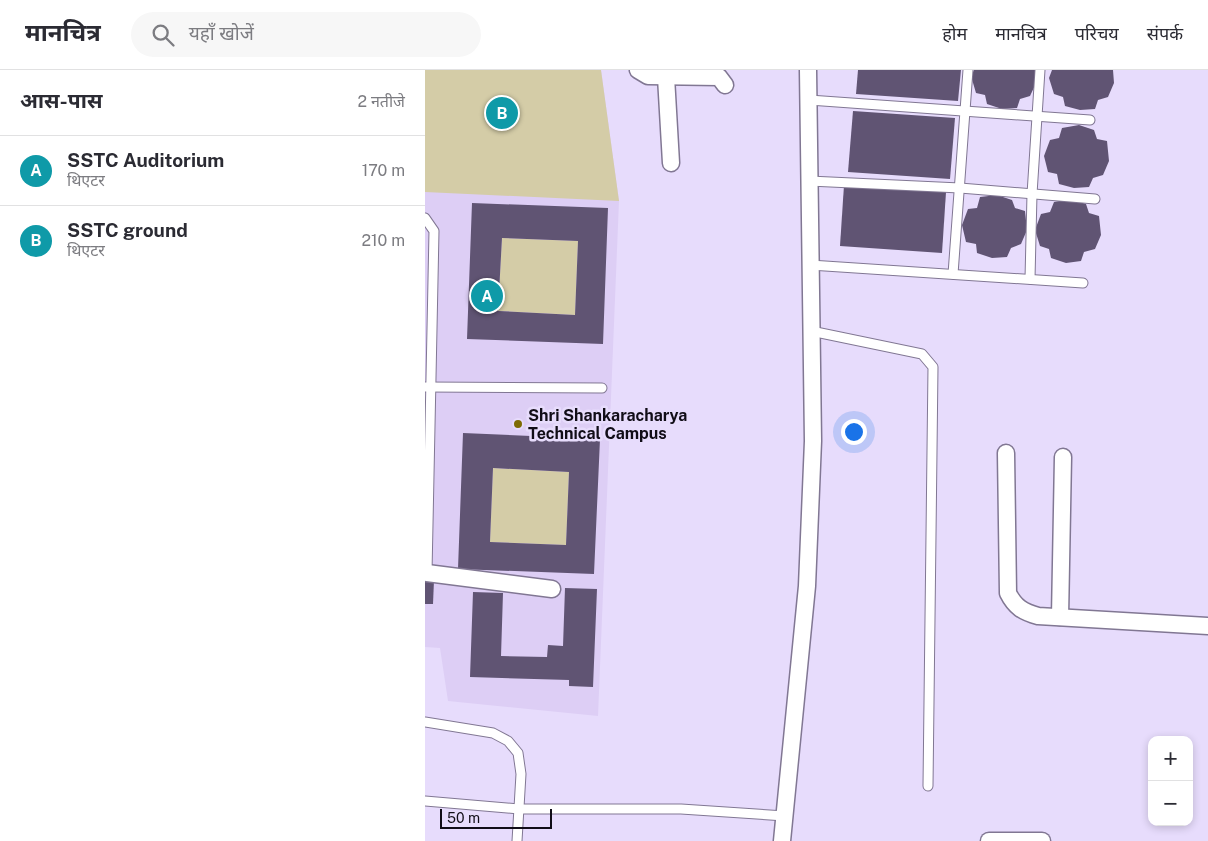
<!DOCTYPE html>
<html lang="hi">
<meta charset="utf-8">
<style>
body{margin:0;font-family:"Public Sans","Noto Sans Devanagari",sans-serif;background:#f7f7f7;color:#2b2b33}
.controls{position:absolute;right:15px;bottom:15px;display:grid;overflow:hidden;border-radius:10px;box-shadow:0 2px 8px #0003}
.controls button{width:45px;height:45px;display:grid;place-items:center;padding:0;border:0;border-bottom:1px solid #e1e1e2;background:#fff;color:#2b2b33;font:25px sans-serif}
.scale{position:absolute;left:15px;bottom:12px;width:112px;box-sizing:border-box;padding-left:5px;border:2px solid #110d17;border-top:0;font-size:14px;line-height:18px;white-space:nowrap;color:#110d17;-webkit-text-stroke:4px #e7dcfc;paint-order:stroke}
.you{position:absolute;left:428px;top:361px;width:18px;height:18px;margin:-12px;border:4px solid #fff;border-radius:50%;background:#1a73e8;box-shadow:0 0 0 8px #1a73e833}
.badge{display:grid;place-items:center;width:32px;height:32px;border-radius:50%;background:#b45309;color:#fff;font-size:16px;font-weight:700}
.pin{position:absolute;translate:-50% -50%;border:2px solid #fff;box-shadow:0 1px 5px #0006}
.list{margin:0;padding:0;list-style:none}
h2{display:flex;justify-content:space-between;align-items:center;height:65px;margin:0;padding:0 20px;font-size:21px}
h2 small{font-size:16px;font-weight:400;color:#7c7c81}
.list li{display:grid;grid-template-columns:32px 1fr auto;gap:15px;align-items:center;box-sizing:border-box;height:70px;padding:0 20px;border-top:1px solid #e1e1e2}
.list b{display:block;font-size:19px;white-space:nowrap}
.list p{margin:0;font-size:16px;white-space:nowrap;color:#7c7c81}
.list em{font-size:16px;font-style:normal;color:#7c7c81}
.icon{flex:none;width:28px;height:28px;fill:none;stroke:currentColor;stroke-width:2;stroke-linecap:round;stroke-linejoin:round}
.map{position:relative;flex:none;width:783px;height:771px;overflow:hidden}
header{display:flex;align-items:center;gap:30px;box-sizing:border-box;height:70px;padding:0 25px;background:#fff;border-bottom:1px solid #e1e1e2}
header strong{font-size:24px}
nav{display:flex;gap:28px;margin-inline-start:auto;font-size:18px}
.search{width:350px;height:45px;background:#f7f7f7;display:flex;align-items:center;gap:12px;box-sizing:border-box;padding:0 18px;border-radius:28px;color:#7c7c81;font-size:19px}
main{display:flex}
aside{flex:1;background:#fff}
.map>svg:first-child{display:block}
.built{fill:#ddcef5}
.green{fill:#d4cca7}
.building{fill:#605473;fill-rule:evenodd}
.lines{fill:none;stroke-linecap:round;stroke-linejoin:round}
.service-casing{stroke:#817793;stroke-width:11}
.minor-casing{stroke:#817793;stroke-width:19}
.service{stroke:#fff;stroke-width:9}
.minor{stroke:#fff;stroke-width:16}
.poi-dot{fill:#7e6b04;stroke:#e7dcfc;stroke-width:2}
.labels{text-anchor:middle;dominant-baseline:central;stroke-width:5;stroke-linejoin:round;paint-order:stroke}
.poi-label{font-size:16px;font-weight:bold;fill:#110d17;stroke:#e7dcfc;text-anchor:start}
</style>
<header>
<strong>मानचित्र</strong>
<div class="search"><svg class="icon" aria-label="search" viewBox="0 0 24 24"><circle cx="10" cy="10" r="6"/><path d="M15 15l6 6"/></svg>यहाँ खोजें</div>
<nav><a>होम</a><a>मानचित्र</a><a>परिचय</a><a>संपर्क</a></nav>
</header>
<main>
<aside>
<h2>आस-पास<small>2 नतीजे</small></h2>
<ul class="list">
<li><span class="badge" style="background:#0f9aa8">A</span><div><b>SSTC Auditorium</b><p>थिएटर</p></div><em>170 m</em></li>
<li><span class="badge" style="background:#0f9aa8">B</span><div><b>SSTC ground</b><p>थिएटर</p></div><em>210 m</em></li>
</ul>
</aside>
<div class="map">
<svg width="783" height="771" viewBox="0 0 783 771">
<rect width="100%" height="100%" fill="#e7dcfc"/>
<polygon class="built" points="0,0 176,0 194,131 173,646 23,631 15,578 0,577"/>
<g class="green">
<polygon points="0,0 176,0 194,131 0,122"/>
<polygon points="77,168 153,171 150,245 73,241"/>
<polygon points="68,398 144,402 141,475 65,472"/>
</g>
<g class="building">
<polygon points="433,0 536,0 533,31 431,24"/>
<polygon points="549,0 610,0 612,11 605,26 595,29 592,38 577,39 562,34 560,25 551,23 546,6"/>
<polygon points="627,0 688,0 689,13 683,27 673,30 670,39 655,40 640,36 638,27 629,24 624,8"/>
<polygon points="428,41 530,48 525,109 423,102"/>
<polygon points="654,55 669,60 672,69 682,71 684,91 678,105 668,108 664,117 649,118 634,114 632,104 623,102 619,86 625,70 634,68 637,58"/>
<polygon points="419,115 521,122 517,183 415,176"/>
<polygon points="572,125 587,130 590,138 600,141 602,160 596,174 586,178 582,187 567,188 552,183 551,174 541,172 537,155 543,139 552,138 555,127"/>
<polygon points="645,129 661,134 664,143 674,146 676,165 670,179 659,182 656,191 641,193 626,188 624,179 615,176 610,160 616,144 625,142 629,132"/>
<path d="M47,133L183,138L178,274L42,269ZM77,168L153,171L150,245L73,241Z"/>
<path d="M38,363L175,369L169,504L33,499ZM68,398L144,402L141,475L65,472Z"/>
<polygon points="0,510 9,510 8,534 0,534"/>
<polygon points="140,518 172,519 168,617 144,616 144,610 45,607 48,522 78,523 76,586 122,587 123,575 138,576"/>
</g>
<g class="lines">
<g class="service-casing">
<g id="service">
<polyline points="384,30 665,50"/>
<polyline points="384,111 535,118 670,129"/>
<polyline points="0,148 9,161 2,503 0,503"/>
<polyline points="385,195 658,213"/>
<polyline points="528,204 543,0"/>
<polyline points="605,209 607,124 615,0"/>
<polyline points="386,261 497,284 508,297 503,716"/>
<polyline points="0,317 177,318"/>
<polyline points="0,652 68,663 83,671 93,683 96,704 92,771"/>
<polyline points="0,731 94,739 256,739 360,746"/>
</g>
</g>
<g class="minor-casing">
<g id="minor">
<polyline points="213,0 223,6 294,7 300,15"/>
<polyline points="241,7 246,93"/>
<path d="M581,383L583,523C590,537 598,542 613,546L783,556"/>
<polyline points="2,503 127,519"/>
<polyline points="635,547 638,387"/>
<polyline points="357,771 382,516 388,371 383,0"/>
<polyline points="564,771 617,771"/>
</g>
</g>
<use href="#service" class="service"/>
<use href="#minor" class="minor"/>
</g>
<circle class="poi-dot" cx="93" cy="354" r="5"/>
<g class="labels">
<g class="poi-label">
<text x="103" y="345">Shri Shankaracharya<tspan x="103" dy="18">Technical Campus</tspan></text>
</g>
</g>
</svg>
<div class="controls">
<button>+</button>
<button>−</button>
</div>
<div class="scale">50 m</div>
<div class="you"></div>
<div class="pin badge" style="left:62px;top:226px;background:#0f9aa8">A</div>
<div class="pin badge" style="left:77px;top:43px;background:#0f9aa8">B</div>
</div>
</main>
